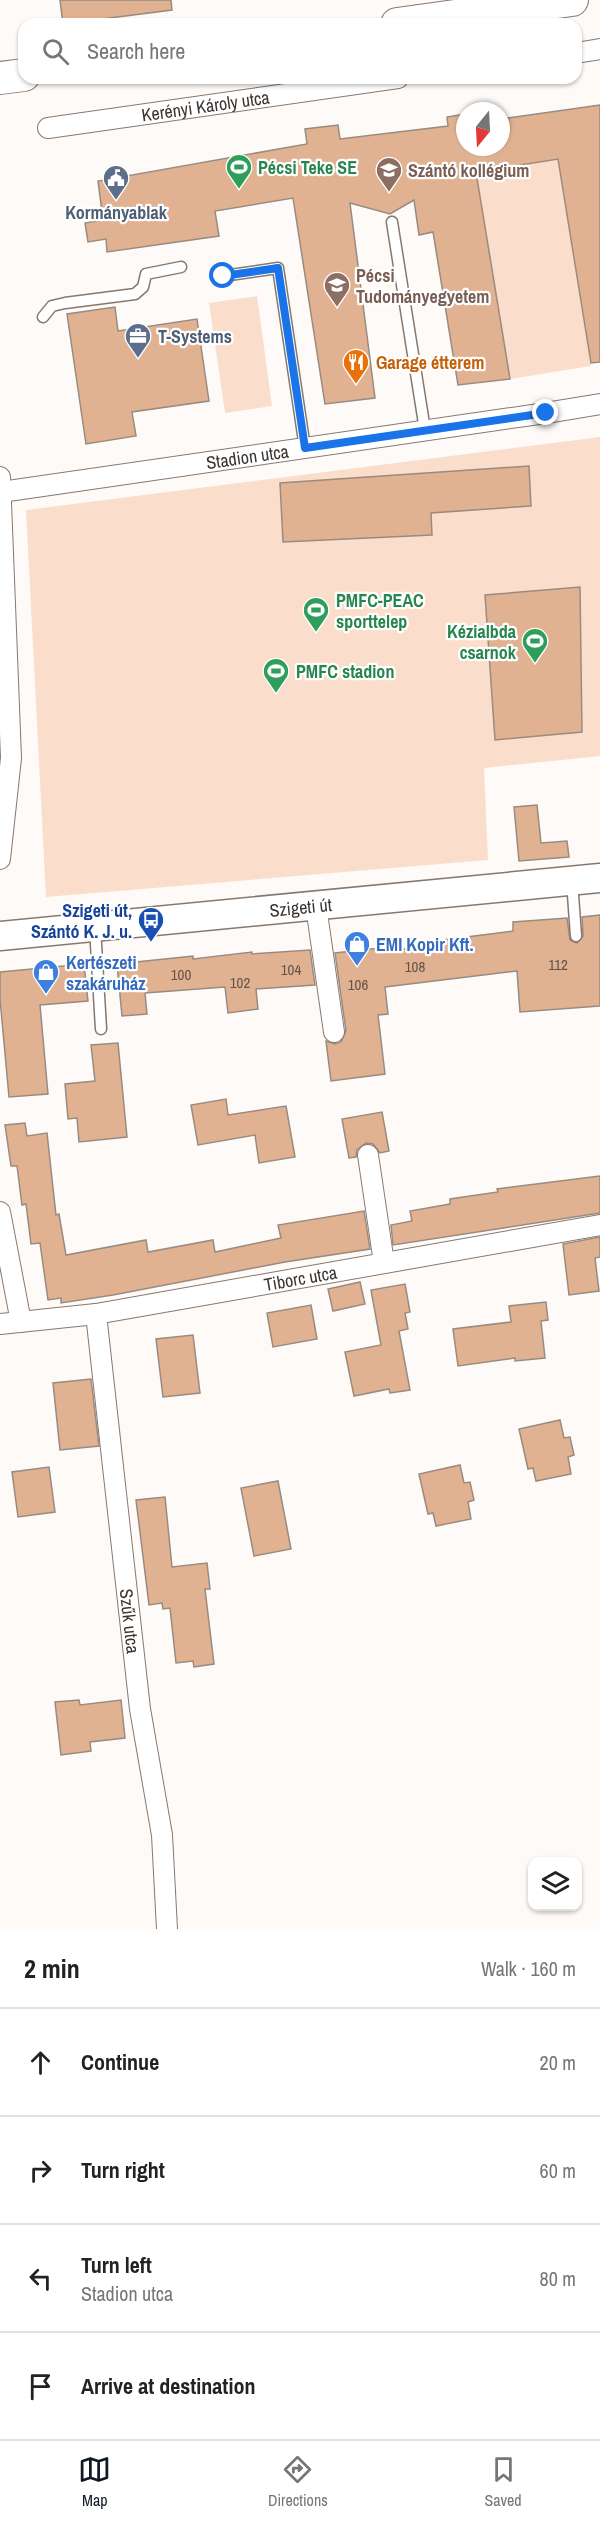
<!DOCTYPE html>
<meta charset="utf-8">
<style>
body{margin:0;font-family:"Archivo Narrow",sans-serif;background:#f2f2f2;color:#222}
.controls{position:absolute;right:18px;bottom:18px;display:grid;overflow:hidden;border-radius:12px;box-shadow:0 2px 4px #0004}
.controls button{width:54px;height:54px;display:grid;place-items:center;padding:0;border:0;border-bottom:2px solid #e0e0e0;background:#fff;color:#222;font:30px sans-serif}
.compass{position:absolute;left:456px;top:102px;width:54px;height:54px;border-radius:50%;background:#fff;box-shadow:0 2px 4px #0004;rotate:198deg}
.stop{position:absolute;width:18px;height:18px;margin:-14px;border:4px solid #1a73e8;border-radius:50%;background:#fff}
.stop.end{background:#1a73e8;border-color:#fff;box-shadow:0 2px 6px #0008}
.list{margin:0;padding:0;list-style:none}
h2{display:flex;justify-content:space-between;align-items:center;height:78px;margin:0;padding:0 24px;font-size:26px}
h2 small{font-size:20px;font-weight:400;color:#767676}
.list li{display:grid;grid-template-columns:39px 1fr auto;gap:18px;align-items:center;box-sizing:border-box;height:108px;padding:0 24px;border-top:2px solid #e0e0e0}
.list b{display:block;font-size:22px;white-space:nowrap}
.list p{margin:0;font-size:20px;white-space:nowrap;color:#767676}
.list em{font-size:20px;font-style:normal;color:#767676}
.icon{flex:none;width:33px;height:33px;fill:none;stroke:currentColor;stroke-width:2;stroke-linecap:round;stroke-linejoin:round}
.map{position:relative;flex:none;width:600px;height:1929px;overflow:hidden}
.search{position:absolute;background:#fff;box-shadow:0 2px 4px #0004;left:18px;right:18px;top:18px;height:66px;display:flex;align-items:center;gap:15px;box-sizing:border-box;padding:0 21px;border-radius:18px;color:#767676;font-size:22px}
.sheet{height:510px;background:#fff}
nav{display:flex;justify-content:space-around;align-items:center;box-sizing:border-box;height:84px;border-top:2px solid #e0e0e0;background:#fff;font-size:16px;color:#767676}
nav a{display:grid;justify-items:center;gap:3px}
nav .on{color:#111827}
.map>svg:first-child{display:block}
.green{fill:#fadecb}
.building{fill:#e0b291;stroke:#998b80;stroke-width:1.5}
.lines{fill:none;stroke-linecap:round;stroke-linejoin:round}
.lane-casing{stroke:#87786e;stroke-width:13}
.street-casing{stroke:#87786e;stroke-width:22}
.secondary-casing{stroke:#87786e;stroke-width:31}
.primary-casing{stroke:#87786e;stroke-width:34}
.lane{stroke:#fff;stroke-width:10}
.street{stroke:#fff;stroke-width:20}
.secondary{stroke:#fff;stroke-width:28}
.primary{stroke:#fff;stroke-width:32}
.route{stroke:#1a73e8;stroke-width:8}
.labels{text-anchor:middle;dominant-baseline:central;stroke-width:4.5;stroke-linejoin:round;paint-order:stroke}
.number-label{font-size:15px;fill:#645449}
.street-label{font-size:18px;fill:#3b3531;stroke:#fff}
.leisure-label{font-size:18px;font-weight:bold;fill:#27864d;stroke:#fff;text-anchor:start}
.education-label{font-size:18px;font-weight:bold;fill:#785e54;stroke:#fff;text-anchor:start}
.service-label{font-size:18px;font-weight:bold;fill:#4e5e75;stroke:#fff}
.food-label{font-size:18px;font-weight:bold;fill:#c56008;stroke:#fff;text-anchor:start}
.transit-label{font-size:18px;font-weight:bold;fill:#164399;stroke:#fff;text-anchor:end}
.shop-label{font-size:18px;font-weight:bold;fill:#366cbe;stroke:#fff;text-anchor:start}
</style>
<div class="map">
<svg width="600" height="1929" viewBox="0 0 600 1929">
<rect width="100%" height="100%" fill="#fefaf8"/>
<g class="green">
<polygon points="558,159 591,366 510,379 476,172"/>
<polygon points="257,296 272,406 225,413 209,303"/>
<polygon points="600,437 600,756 484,768 488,860 46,897 26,510"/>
</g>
<g class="building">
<polygon points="60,0 171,0 172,10 63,24"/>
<polygon points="600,105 600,362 591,363 558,159 476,172 510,379 458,385 433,232 419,235 414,200 390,214 350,203 375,398 325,404 293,198 215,211 219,236 107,252 106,239 88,242 85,223 103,220 98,181 307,144 305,129 338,125 340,139 448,126 447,117 465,114 465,147 501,147 501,119"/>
<polygon points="115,307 118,331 197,319 209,401 132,412 136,436 86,444 67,314"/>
<polygon points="529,466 531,506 431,513 432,535 283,542 280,483"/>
<polygon points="580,587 582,732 495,740 485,595"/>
<polygon points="537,805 541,843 567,841 569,857 519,861 514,807"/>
<polygon points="600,915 600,1006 520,1012 517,971 385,987 388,1014 378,1015 385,1074 331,1081 326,1041 335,1044 341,1042 346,1031 335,953 380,948 381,952 426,946 443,943 443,940 513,931 513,922 567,918 570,940 577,943 583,936 582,917"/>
<polygon points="310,950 315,985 256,989 258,1009 228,1013 225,987 145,993 147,1014 122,1016 117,964 193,956 193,959 252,952 252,954"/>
<polygon points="84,964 88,1001 40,1005 48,1094 9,1097 0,999 0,972"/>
<polygon points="118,1043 127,1137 79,1142 77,1118 68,1119 65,1084 95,1081 91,1045"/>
<polygon points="226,1099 228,1115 286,1106 295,1157 259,1163 255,1135 198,1145 191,1105"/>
<polygon points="382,1112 389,1151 380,1153 373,1144 366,1143 357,1150 356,1157 349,1158 342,1119"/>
<polygon points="25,1123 27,1136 47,1133 56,1215 59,1214 66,1255 146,1240 148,1252 213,1240 215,1252 281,1238 278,1225 364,1211 370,1249 285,1262 113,1295 61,1303 61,1298 48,1300 40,1243 31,1244 26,1204 22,1205 17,1166 11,1166 5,1125"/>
<polygon points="600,1176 600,1213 393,1245 391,1225 412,1221 410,1211 450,1204 450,1199 498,1192 497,1189"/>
<polygon points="600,1237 600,1257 595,1258 599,1291 569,1295 563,1244"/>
<polygon points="360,1282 365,1304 333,1311 328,1289"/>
<polygon points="405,1284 410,1312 405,1313 408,1329 399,1331 410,1390 390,1393 389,1389 354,1396 345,1352 381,1345 371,1290"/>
<polygon points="546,1302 548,1320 541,1321 545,1358 515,1361 515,1358 458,1366 453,1329 511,1322 509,1306"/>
<polygon points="311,1305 317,1339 273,1347 267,1313"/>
<polygon points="193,1335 200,1393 163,1397 156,1339"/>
<polygon points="91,1379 99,1446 60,1450 53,1383"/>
<polygon points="560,1420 564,1438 570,1437 574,1455 568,1457 571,1474 536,1481 533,1468 528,1469 519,1429"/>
<polygon points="460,1465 464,1483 470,1482 474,1500 468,1502 471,1519 436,1526 433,1513 428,1514 419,1474"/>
<polygon points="49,1467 55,1512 18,1517 12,1472"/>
<polygon points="278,1481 291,1549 254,1556 241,1488"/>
<polygon points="165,1497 172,1567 207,1563 210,1589 205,1589 214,1664 194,1667 193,1661 176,1663 170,1608 163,1609 162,1603 149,1605 136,1500"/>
<polygon points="79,1700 80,1705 121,1700 125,1738 90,1742 91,1751 61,1755 55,1702"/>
</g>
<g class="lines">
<g class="lane-casing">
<g id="lane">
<polyline points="392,222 425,430"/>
<polyline points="223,276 278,268 305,448"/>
<polyline points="43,317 52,306 65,303 135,294 143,287 146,274 181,267"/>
<polyline points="572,881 576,936"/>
<polyline points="95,927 101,1029"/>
</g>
</g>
<g class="street-casing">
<g id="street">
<polyline points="576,53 600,49"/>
<path id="s1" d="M48,128L398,78"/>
<polyline points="0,477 11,758 0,859"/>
<path id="s2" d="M1,492L546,413L600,404"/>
<polyline points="316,906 334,1032"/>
<polyline points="368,1155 384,1263"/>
<polyline points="0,1212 21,1322"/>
<path id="s3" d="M96,1314L140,1709L162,1835L167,1929"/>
<path id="s4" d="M0,1324L96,1314L600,1225"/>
</g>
</g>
<g class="secondary-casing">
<g id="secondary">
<path id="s5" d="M0,936L600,878"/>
</g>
</g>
<g class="primary-casing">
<g id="primary">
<polyline points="397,24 572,0"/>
<polyline points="0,78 24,75"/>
</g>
</g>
<use href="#lane" class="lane"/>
<use href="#street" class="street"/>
<use href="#secondary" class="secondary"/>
<use href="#primary" class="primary"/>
</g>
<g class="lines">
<polyline class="route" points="223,276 278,268 305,448 546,413"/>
</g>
<defs>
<g id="stadium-pin" transform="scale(1.35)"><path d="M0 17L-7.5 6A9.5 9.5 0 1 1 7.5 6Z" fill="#2e9e5b" stroke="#fff"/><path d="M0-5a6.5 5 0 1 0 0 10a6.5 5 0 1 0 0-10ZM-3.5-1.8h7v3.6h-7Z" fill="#fff"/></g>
<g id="university-pin" transform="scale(1.35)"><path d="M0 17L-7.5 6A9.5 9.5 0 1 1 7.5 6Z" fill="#8d6e63" stroke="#fff"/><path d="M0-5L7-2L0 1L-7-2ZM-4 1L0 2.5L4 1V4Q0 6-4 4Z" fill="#fff"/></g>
<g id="civic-pin" transform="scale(1.35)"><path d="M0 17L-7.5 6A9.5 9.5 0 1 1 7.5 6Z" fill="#5c6f8a" stroke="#fff"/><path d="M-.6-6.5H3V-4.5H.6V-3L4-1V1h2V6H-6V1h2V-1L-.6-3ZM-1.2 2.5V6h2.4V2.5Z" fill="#fff"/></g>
<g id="office-pin" transform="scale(1.35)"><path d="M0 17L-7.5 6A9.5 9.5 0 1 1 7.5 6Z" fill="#5c6f8a" stroke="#fff"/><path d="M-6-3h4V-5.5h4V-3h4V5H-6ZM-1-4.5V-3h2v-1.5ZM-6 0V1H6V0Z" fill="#fff"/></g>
<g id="restaurant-pin" transform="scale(1.35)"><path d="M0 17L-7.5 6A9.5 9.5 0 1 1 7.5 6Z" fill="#e8710a" stroke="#fff"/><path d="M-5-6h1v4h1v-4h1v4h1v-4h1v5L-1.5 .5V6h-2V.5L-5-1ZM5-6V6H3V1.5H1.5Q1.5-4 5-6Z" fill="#fff"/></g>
<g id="bus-pin" transform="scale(1.35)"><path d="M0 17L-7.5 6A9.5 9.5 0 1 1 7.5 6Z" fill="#1a4fb4" stroke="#fff"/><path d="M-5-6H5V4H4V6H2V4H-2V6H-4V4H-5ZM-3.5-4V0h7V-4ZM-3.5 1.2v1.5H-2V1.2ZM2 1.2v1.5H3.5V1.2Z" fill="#fff"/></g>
<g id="shop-pin" transform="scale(1.35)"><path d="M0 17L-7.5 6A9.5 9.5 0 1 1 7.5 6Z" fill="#3f7fe0" stroke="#fff"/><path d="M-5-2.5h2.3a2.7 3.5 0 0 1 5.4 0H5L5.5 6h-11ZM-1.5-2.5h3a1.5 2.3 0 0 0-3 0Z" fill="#fff"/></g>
</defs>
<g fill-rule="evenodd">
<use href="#stadium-pin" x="239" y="167"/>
<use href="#university-pin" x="389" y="170"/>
<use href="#civic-pin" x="116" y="178"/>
<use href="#university-pin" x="337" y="285"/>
<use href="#office-pin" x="138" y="336"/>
<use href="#restaurant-pin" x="356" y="362"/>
<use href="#stadium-pin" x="316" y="610"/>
<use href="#stadium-pin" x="535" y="641"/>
<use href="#stadium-pin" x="276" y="671"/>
<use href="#bus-pin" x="151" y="920"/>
<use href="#shop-pin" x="357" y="944"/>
<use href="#shop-pin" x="46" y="972"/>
</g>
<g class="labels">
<g class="number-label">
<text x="558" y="964">112</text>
<text x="415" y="966">108</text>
<text x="291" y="969">104</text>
<text x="181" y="974">100</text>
<text x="240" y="982">102</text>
<text x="358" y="984">106</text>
</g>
<g class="street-label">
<text stroke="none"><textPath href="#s1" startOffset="159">Kerényi Károly utca</textPath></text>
<text stroke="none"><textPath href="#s2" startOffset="249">Stadion utca</textPath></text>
<text stroke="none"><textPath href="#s5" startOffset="302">Szigeti út</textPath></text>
<text stroke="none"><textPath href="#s4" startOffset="304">Tiborc utca</textPath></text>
<text stroke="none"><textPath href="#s3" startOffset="309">Szűk utca</textPath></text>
</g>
<g class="leisure-label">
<text x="258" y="167">Pécsi Teke SE</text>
<text x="336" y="600">PMFC-PEAC<tspan x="336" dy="21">sporttelep</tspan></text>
<text x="516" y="631" text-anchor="end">Kézialbda<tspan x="516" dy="21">csarnok</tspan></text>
<text x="296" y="671">PMFC stadion</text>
</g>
<g class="education-label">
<text x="408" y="170">Szántó kollégium</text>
<text x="356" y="275">Pécsi<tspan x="356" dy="21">Tudományegyetem</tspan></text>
</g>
<g class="service-label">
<text x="116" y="212">Kormányablak</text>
<text x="158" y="336" text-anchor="start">T-Systems</text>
</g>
<g class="food-label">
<text x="376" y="362">Garage étterem</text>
</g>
<g class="transit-label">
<text x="132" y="910">Szigeti út,<tspan x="132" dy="21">Szántó K. J. u.</tspan></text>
</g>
<g class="shop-label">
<text x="376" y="944">EMI Kopir Kft.</text>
<text x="66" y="962">Kertészeti<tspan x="66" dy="21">szakáruház</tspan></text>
</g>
</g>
</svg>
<div class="controls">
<button><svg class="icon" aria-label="layers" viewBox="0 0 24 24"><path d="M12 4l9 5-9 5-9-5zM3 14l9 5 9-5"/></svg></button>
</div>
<svg class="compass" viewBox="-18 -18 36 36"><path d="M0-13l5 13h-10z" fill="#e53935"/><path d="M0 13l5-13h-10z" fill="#767676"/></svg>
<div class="stop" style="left:223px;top:276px"></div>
<div class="stop end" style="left:546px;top:413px"></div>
<div class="search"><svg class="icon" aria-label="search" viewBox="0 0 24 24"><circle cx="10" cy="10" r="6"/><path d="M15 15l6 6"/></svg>Search here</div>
</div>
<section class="sheet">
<h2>2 min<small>Walk · 160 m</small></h2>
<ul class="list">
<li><svg class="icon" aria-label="ahead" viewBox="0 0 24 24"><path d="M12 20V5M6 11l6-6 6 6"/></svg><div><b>Continue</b></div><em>20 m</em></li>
<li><svg class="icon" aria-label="right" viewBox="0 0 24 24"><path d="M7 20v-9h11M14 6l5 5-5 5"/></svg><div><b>Turn right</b></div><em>60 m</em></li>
<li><svg class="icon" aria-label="left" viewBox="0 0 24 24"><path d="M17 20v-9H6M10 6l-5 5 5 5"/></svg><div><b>Turn left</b><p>Stadion utca</p></div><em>80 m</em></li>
<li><svg class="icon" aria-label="arrive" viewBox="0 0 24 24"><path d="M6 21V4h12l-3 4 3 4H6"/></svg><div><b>Arrive at destination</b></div></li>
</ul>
</section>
<nav>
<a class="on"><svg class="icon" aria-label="map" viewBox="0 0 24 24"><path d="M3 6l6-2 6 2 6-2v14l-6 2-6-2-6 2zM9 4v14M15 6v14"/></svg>Map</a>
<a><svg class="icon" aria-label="directions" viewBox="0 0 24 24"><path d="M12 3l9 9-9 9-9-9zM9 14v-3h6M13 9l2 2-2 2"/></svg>Directions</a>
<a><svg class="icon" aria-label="saved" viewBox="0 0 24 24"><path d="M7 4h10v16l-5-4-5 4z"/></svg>Saved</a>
</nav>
